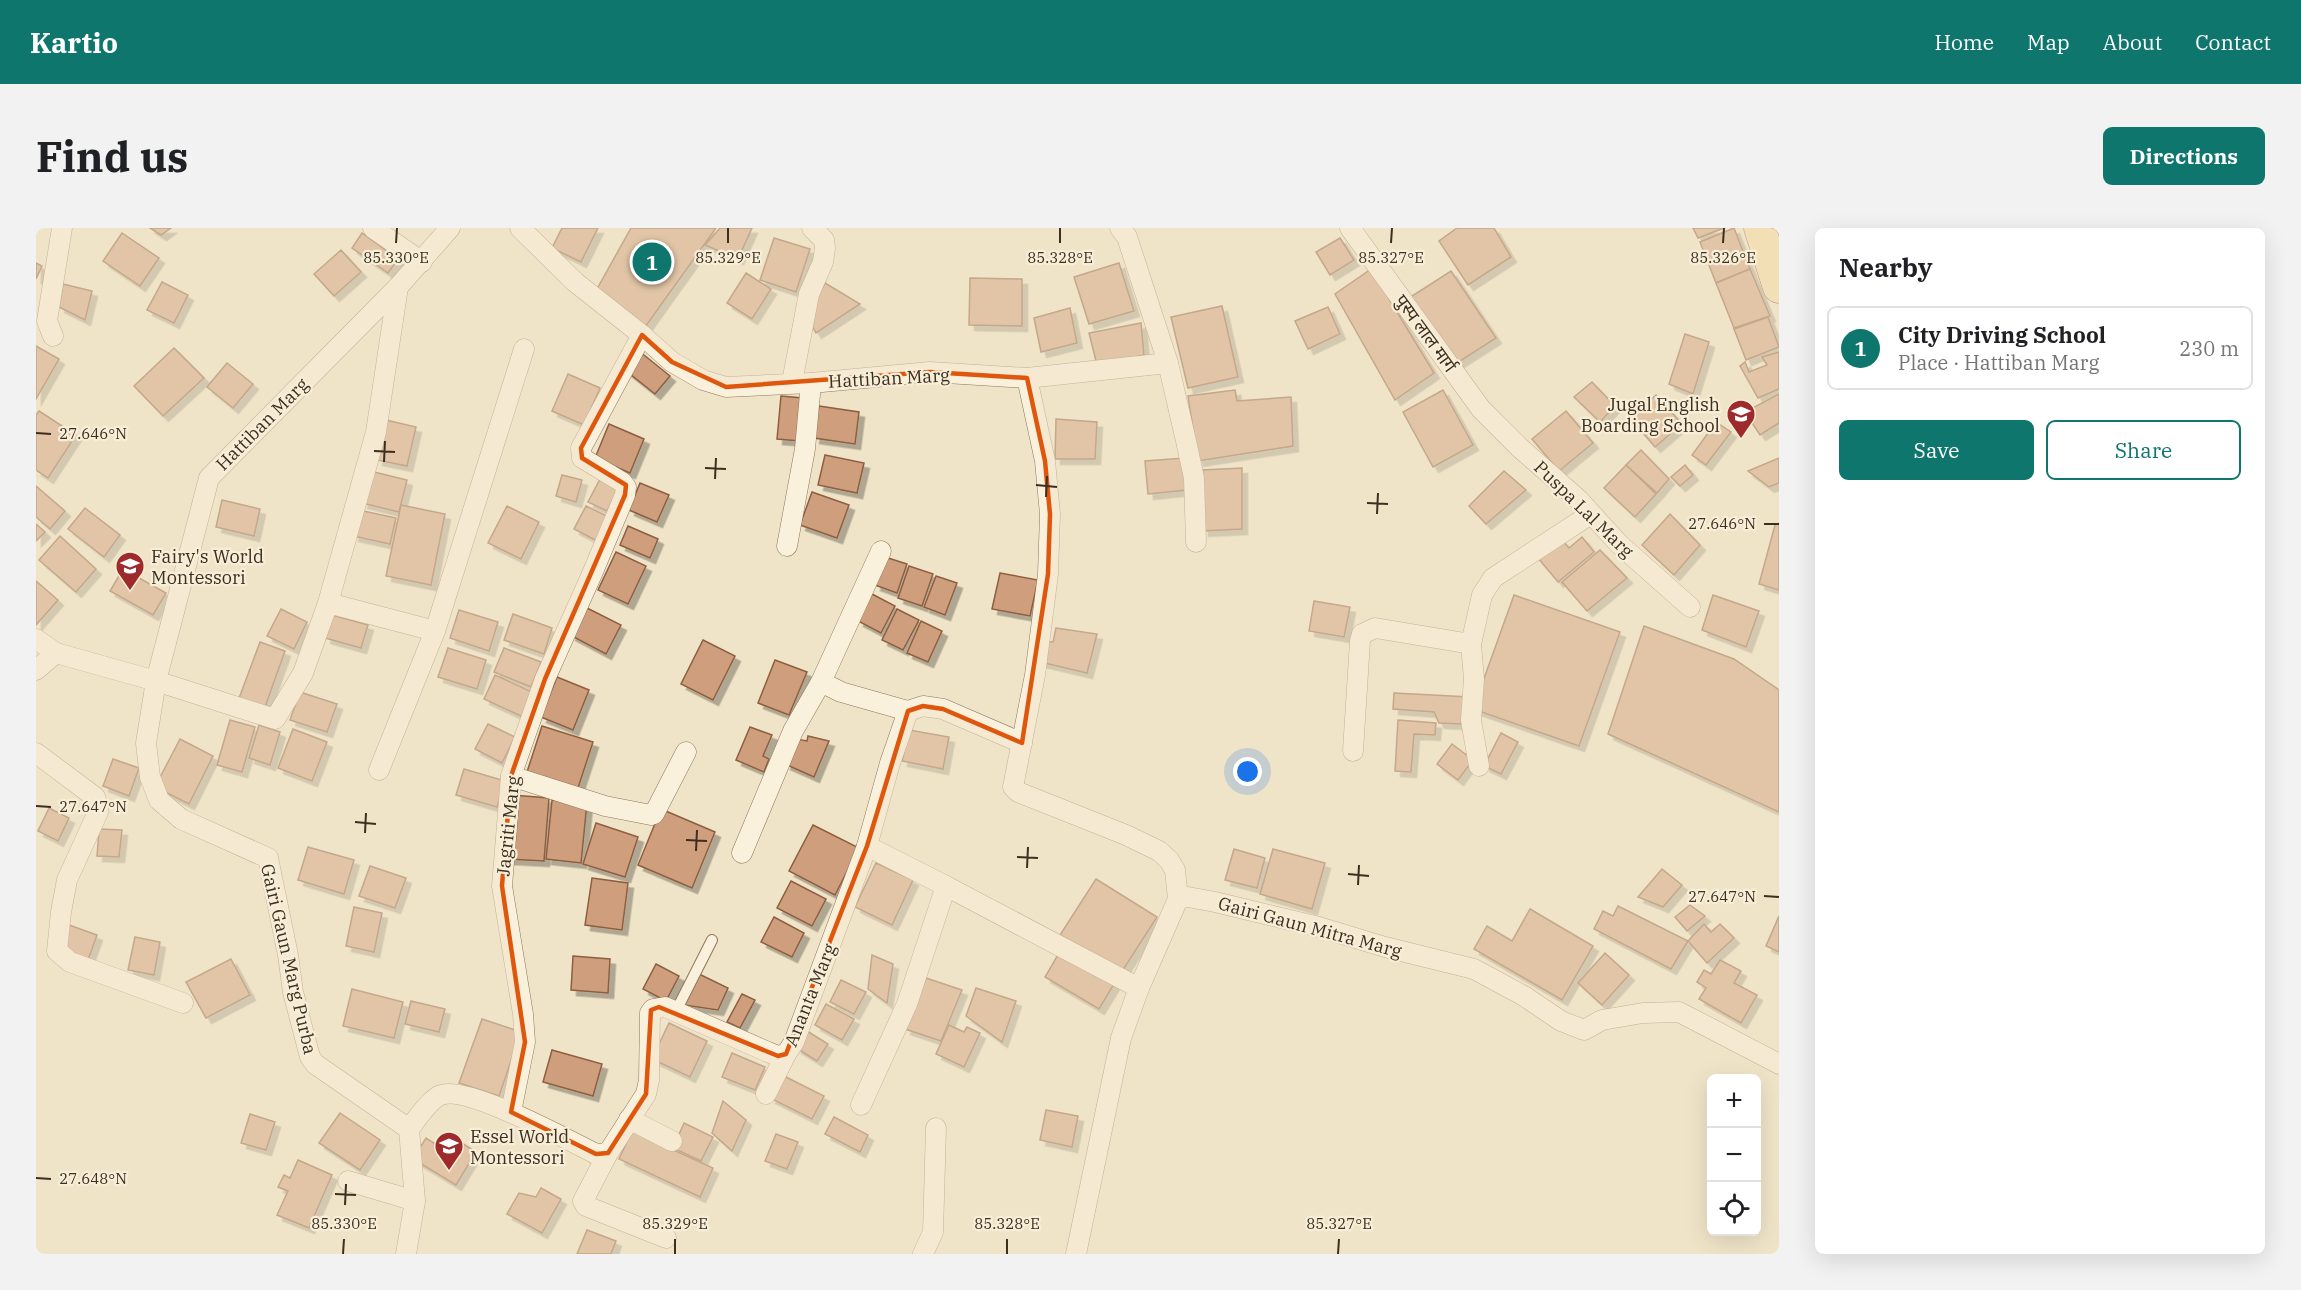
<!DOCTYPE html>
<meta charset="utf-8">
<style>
body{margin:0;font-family:"IBM Plex Serif","Noto Sans Devanagari",serif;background:#f2f2f2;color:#202124}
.controls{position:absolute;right:18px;bottom:18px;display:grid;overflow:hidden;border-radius:9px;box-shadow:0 6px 24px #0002}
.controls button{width:54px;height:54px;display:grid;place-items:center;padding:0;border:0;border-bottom:2px solid #e0e0e0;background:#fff;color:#202124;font:30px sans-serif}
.you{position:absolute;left:1212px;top:544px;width:21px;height:21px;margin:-15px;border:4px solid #fff;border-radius:50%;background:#1a73e8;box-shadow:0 0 0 9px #1a73e833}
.badge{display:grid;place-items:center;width:39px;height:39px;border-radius:50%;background:#0f766e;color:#fff;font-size:20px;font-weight:700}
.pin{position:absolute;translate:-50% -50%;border:3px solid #fff;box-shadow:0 2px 6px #0006}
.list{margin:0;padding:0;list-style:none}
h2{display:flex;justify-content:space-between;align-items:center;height:78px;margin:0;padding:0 24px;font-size:26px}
h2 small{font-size:20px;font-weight:400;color:#757577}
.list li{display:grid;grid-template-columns:39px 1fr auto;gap:18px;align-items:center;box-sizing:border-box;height:84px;margin:0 12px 12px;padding:0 12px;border:2px solid #e0e0e0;border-radius:9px}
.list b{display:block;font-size:22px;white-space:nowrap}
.list p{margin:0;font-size:20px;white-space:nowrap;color:#757577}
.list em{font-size:20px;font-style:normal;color:#757577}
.actions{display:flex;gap:12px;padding:18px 24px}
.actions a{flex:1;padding:14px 0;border:2px solid #0f766e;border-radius:9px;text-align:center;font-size:21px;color:#0f766e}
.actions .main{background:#0f766e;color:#fff}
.icon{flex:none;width:33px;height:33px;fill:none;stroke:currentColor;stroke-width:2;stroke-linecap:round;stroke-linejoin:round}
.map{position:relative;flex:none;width:1743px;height:1026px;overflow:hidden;border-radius:9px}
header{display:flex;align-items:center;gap:36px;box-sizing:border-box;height:84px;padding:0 30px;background:#0f766e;color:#fff}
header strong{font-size:28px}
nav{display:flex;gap:33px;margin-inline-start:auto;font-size:21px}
.intro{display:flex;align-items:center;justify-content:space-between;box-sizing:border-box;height:144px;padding:0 36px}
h1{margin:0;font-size:42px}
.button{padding:15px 27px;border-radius:9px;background:#0f766e;color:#fff;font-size:21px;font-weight:700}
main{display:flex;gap:36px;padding:0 36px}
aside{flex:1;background:#fff;border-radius:9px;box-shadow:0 6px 24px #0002}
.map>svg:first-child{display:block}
.building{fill:#cf9f7d;stroke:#8d5f41;stroke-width:1.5;filter:url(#shadow)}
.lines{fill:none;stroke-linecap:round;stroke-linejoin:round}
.service-casing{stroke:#8d765c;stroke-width:12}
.minor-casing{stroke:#8d765c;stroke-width:21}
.primary-casing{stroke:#5b4430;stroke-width:33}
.service{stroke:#faf1dc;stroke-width:10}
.minor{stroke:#faf1dc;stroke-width:20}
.primary{stroke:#f3d9a0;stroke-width:32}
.marked{fill:none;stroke:#df570d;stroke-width:4.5;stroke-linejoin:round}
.ticks{fill:none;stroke:#3d2e20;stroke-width:2}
.labels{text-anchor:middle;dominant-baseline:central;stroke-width:4.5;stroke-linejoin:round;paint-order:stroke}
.street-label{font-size:18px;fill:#3d2e20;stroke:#f7eed8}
.poi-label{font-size:18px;fill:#3d2e20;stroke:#f7eed8;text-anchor:start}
.ticks-label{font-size:15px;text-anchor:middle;fill:#3d2e20;stroke:#f7eed8;stroke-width:4.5;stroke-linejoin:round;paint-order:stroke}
</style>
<header>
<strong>Kartio</strong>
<nav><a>Home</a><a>Map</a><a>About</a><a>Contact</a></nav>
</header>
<div class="intro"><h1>Find us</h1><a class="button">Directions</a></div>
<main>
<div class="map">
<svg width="1743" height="1026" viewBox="0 0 1743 1026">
<defs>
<filter id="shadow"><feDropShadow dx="5.5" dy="5.5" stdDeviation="0" flood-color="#0004"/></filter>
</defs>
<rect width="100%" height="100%" fill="#f0e4c8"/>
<g class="building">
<polygon points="114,0 135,0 125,7"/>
<polygon points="526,0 562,0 545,34 516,20"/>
<polygon points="595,0 680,0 607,102 557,68"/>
<polygon points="684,0 716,0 702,31 669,17"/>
<polygon points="1421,0 1458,0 1475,29 1432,57 1403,13"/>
<polygon points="1657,0 1688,0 1662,10"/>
<polygon points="1698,0 1714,41 1680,55 1664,14"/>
<polygon points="86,5 123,30 104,58 67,33"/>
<polygon points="326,5 362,31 352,45 316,20"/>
<polygon points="738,10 774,21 760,64 724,52"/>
<polygon points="1304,10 1318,32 1294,47 1280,24"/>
<polygon points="305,22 325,44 298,68 278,46"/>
<polygon points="0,35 6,38 0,51"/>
<polygon points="1083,35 1098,83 1053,96 1038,49"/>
<polygon points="1335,41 1398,145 1359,172 1299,66"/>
<polygon points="1714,41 1734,88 1698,100 1680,55"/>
<polygon points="1415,43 1460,110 1418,137 1373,70"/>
<polygon points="710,45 735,61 716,91 691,75"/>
<polygon points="934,50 986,51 986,98 933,97"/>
<polygon points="126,54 152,67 138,95 111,82"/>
<polygon points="789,55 824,76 780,105 771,90"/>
<polygon points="27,56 56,63 49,92 23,79"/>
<polygon points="1186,78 1202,149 1152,160 1135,89"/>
<polygon points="1292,79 1304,106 1272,121 1259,93"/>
<polygon points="1034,80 1041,115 1005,124 998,90"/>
<polygon points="1732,89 1743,119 1710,132 1698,101"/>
<polygon points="1105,95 1108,127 1061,137 1053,105"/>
<polygon points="1649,106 1673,114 1657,166 1633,156"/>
<polygon points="0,118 23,131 0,171"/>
<polygon points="138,120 168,150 127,188 98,158"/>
<polygon points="603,123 634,148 619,166 589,142"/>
<polygon points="1743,124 1743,161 1722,170 1704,138 1709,134 1713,144 1731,137 1726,129"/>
<polygon points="191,135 217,156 197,180 171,159"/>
<polygon points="532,146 564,160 548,197 516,183"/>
<polygon points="1556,154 1579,178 1564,194 1538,169"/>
<polygon points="1199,162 1201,173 1255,169 1257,218 1162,233 1152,168"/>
<polygon points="1407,162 1437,217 1397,239 1367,184"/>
<polygon points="1743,166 1743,195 1724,207 1709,184"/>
<polygon points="1620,167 1646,196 1619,219 1594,190"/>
<polygon points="745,168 767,170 764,213 741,211"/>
<polygon points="783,178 823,184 819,216 778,210"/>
<polygon points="3,183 40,207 12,250 0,242 0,187"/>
<polygon points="1530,183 1557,215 1523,243 1496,211"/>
<polygon points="1020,191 1061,194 1059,231 1019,231"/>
<polygon points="350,192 380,199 371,238 341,232"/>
<polygon points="1680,194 1695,204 1670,237 1656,227"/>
<polygon points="573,196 608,211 594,245 559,230"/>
<polygon points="1605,222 1633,251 1621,265 1590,237"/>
<polygon points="789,227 828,235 821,265 782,257"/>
<polygon points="1148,230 1151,262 1112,266 1109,233"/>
<polygon points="1743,230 1743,255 1733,259 1712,243"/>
<polygon points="1590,237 1620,266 1599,289 1568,260"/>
<polygon points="1649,237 1657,247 1644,258 1635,249"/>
<polygon points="1206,240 1206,301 1167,303 1166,242"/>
<polygon points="334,243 371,252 363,284 326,275"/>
<polygon points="1468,243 1490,262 1450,296 1433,278"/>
<polygon points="526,247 546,252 540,274 520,268"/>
<polygon points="564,251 583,261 571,283 552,274"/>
<polygon points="604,255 633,267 621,294 593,282"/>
<polygon points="0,258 29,283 14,301 0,289"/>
<polygon points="776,264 813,277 801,310 764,297"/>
<polygon points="186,272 224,281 218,308 180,299"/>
<polygon points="365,277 409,286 395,357 350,348"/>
<polygon points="471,278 503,294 485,331 452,315"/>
<polygon points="550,278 575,290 563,314 538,301"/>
<polygon points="49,280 84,307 68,329 32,301"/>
<polygon points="323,282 360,290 354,316 317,308"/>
<polygon points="1634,286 1664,317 1638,347 1606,317"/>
<polygon points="1743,295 1743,362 1723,356 1739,297"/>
<polygon points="0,296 9,304 0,313"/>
<polygon points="592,298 622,311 614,330 584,317"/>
<polygon points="24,308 60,341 40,364 3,332"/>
<polygon points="1546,309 1558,324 1522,354 1502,330 1525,311 1533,320"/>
<polygon points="1564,322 1591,350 1551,383 1526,354"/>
<polygon points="580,324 610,338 592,376 562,362"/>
<polygon points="849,329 871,336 861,365 839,357"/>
<polygon points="873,338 897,346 886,378 862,370"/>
<polygon points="87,341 130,365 117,387 74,363"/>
<polygon points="964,345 1002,352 994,388 956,381"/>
<polygon points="900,348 921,355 909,387 888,379"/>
<polygon points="0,353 22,372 0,397"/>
<polygon points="836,366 859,378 845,405 822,393"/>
<polygon points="1478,367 1584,404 1543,518 1437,481"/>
<polygon points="1677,367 1723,383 1710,419 1666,402"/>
<polygon points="1278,373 1314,379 1308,409 1273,403"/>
<polygon points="549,379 585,397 570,426 534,407"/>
<polygon points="245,381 271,394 258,421 231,408"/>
<polygon points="861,381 883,392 867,422 846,412"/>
<polygon points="423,382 462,394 453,423 414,410"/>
<polygon points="477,386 516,400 508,426 468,412"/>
<polygon points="296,387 332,397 325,420 289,410"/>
<polygon points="885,393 906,403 892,434 871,425"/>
<polygon points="1608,398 1698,431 1743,462 1743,584 1572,506"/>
<polygon points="1020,400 1061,406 1051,445 1004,434 1007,413 1017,414"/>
<polygon points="667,412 699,428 677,472 645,456"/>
<polygon points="224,414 249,423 228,482 202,473"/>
<polygon points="412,420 450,432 441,461 402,449"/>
<polygon points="468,420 505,434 495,459 458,444"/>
<polygon points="739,432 771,444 753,487 722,475"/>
<polygon points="459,447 498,465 487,489 448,471"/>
<polygon points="521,449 553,462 537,502 505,489"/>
<polygon points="264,464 301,476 291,504 254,492"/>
<polygon points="1358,465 1434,469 1425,496 1403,495 1398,484 1357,481"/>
<polygon points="194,492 219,499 206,544 181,537"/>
<polygon points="1362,492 1400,495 1399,507 1378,506 1375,544 1359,543"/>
<polygon points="452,496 479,509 466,535 439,521"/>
<polygon points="223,497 244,504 234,537 213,530"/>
<polygon points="506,498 557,514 540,566 489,550"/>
<polygon points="714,499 736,507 727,528 733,531 728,544 700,532"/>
<polygon points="257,501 291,514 276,553 242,540"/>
<polygon points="873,502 913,509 907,541 866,533"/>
<polygon points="1465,505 1482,514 1465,546 1448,538"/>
<polygon points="772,508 793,513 778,549 749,536 760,511 771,513"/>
<polygon points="144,511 177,528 153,576 119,559"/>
<polygon points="1416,516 1437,532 1422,552 1401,536"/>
<polygon points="77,531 103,540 93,568 67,558"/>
<polygon points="428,541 469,553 461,579 420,567"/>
<polygon points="476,567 513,570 508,633 472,631"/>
<polygon points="516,572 551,575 545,635 510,631"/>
<polygon points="13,580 33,590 22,613 2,603"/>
<polygon points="625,581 679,604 656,660 602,637"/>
<polygon points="560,595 602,609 589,649 547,636"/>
<polygon points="777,597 823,620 799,667 753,643"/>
<polygon points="63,601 86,602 83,629 61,628"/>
<polygon points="272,619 318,632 308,666 262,652"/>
<polygon points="1198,621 1229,630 1221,660 1189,652"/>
<polygon points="1237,621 1289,635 1276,681 1224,666"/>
<polygon points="840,635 877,652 856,697 819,679"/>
<polygon points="334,638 370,650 359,680 323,668"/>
<polygon points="1626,641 1646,657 1627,679 1602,669"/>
<polygon points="556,650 592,655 586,702 549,697"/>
<polygon points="1060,651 1121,689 1085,745 1024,707"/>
<polygon points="755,653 790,671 776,698 741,680"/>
<polygon points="1654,677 1669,688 1651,703 1639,689"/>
<polygon points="1582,678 1652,713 1635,741 1558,701 1567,683 1577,688"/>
<polygon points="318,679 346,685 338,724 310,718"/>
<polygon points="1494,681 1557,718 1526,772 1438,721 1451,698 1476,713"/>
<polygon points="1743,688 1743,724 1730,718"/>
<polygon points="738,689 768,705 756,729 725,714"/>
<polygon points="1668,696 1675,704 1684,696 1698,710 1671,735 1652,713"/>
<polygon points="33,697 61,707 52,732 23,722"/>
<polygon points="99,709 124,714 118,747 92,742"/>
<polygon points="1023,725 1078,756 1063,781 1009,749"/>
<polygon points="1569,725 1593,747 1566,777 1542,755"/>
<polygon points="836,727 857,736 851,775 832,761"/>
<polygon points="537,728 574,731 572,765 535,762"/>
<polygon points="195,731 214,767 170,790 150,754"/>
<polygon points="1684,732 1705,743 1698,755 1721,767 1705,795 1663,771 1670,760 1661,754 1668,742 1675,746"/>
<polygon points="620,736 643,748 630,773 607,761"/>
<polygon points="663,746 692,760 682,782 648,777"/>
<polygon points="890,750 926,762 905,813 869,801"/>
<polygon points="805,752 830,764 818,786 794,774"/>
<polygon points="940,760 980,773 966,814 930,788"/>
<polygon points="316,761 367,774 358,810 307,798"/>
<polygon points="706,766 719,772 704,800 691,794"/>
<polygon points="375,773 409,781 403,804 369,796"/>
<polygon points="790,776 818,791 806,812 779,797"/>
<polygon points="446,791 485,804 463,868 423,855"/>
<polygon points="633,795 671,813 654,849 616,831"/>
<polygon points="913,797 928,804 931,799 944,805 928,839 900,826"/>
<polygon points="771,803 792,816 781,833 760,820"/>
<polygon points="516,822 566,836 557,868 507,854"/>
<polygon points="696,825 729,839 719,862 686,849"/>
<polygon points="746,847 788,868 776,891 734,870"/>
<polygon points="687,873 710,892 696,923 676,905"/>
<polygon points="1010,882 1042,888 1036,919 1004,912"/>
<polygon points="304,885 344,912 324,942 283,915"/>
<polygon points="214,886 239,894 230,922 205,915"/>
<polygon points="798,889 832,907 824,924 789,906"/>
<polygon points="648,895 677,909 665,933 637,920"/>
<polygon points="596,903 677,940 664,969 583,931"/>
<polygon points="740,906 762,914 751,941 729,933"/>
<polygon points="415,908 440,924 420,957 377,931 390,910 407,921"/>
<polygon points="262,932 296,947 273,1000 241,987 252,963 242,959 248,947 254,950"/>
<polygon points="505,960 525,971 506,1005 471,986 483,965 500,969"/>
<polygon points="551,1002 580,1013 575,1026 541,1026"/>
</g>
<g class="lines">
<g class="service-casing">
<polyline id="service" points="640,783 676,712"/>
</g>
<g class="minor-casing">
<g id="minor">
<polyline points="337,0 386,34"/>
<polyline points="484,0 539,54 606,107 636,134 667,152 690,159 775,155 894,144 991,150 1132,135"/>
<polyline points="1084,0 1091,9 1132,135 1150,213 1158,250 1160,314"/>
<polyline points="1314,0 1445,181 1484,220 1543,272 1583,316 1654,379"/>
<polyline points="17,108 11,93 26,0"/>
<polyline points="991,150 1009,233 1014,286 1012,346 999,447 977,559 982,564 1090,607 1123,623 1133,632 1139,642 1142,671"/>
<polyline points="756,154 773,66 787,34 789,20 788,12 776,0"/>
<polyline points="751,318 769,221 775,155"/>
<polyline points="845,323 785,454 805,464 872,483"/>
<polyline points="292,375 399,403"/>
<polyline points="0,411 20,425 120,453 239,491 267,445 292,375 340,204 362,59"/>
<polyline points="0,442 20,425"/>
<polyline points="1317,523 1324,413 1326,406 1339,400 1435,416"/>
<polyline points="0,525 59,569 62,578 62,584 31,652 25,684 21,723 34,734 147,775"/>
<polyline points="1443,538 1435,492 1438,451 1435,416 1446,367 1457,350 1555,286"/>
<polyline points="343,542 399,403 488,121"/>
<polyline points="475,548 569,578 615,587 618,586 650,524"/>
<polyline points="706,625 757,503 785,454"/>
<polyline points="910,658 1103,760"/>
<polyline points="1142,671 1152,669 1179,674 1283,699 1349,719 1438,741 1488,768 1525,793 1548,802 1566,792 1607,785 1643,784 1743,836"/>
<polyline points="730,866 750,826"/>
<polyline points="825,877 871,776 910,658 831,618 854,535 872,483 887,478 907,481 986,515"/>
<polyline points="475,884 489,814 487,786 466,658 475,548 509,451 556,346 589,267 590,259 586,254 546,230 545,220 606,107"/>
<polyline points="593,891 636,913"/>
<path d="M373,901C380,892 395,870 405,867C431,857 532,912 560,926L572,925"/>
<polyline points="312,953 379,973"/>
<polyline points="630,1010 550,978 547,973 572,925 610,866 613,852 614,785 617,781 629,779 732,824 742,828 750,826 758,814 831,618"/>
<polyline points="370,1026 379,973 373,901 279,836 274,829 257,764 252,727 232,630 145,591 123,572 114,549 110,515 120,453 173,250 362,59 414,0"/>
<polyline points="887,1026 897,1004 900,900"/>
<polyline points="1040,1026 1085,810 1103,760 1142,671"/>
</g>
</g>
<g class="primary-casing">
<polyline id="primary" points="1724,0 1743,59"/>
</g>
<use href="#service" class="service"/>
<use href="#minor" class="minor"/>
<use href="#primary" class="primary"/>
</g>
<path d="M0 0H1743V1026H0ZM606,107L636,134L690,159L894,144L991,150L1009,233L1014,286L1012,346L986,515L907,481L887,478L872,483L831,618L750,826L742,828L623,779L615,782L610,866L572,925L560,926L475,884L489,814L466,658L475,548L509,451L589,267L590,257L546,230L545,220Z" fill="#f0e4c8" fill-opacity=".55" fill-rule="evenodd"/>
<path class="marked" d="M606,107L636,134L690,159L894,144L991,150L1009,233L1014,286L1012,346L986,515L907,481L887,478L872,483L831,618L750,826L742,828L623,779L615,782L610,866L572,925L560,926L475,884L489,814L466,658L475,548L509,451L589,267L590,257L546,230L545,220Z"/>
<path class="ticks" d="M360,15L361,0M692,15V0M1024,15V0M1355,15L1356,0M1687,15L1688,0M0,205L15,206M338,223L359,224M348,234L349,213M669,240L690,241M679,251L680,230M1000,257L1021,259M1010,269L1011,248M1331,275L1352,276M1341,286L1342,265M1728,296H1743M0,578L15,579M319,594L340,596M329,605L330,585M650,612L671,613M660,623L661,602M981,629L1002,630M991,640L992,619M1312,646L1333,648M1322,657L1323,637M1728,668L1743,669M0,950L15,951M299,966L320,967M309,977L310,956M307,1026L308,1011M639,1026V1011M971,1026V1011M1302,1026L1303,1011"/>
<defs>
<g id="school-pin" transform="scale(1.5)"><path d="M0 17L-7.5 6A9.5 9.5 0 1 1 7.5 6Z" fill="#9e2a2b" stroke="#f7eed8"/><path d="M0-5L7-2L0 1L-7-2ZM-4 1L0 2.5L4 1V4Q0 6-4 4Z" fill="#fff"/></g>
</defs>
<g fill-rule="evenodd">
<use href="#school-pin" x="1705" y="186"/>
<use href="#school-pin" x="94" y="338"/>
<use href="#school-pin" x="413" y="918"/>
</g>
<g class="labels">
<g class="street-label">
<text transform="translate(1390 105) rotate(54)">पुस्प लाल मार्ग</text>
<text transform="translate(853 150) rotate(-3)">Hattiban Marg</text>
<text transform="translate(226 196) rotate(-45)">Hattiban Marg</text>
<text transform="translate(1548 281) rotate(44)">Puspa Lal Marg</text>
<text transform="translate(472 598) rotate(-84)">Jagriti Marg</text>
<text transform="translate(1274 699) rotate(15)">Gairi Gaun Mitra Marg</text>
<text transform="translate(253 731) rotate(77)">Gairi Gaun Marg Purba</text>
<text transform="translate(774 767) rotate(-68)">Ananta Marg</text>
</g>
<g class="poi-label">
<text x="1684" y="176" text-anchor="end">Jugal English<tspan x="1684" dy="21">Boarding School</tspan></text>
<text x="115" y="328">Fairy's World<tspan x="115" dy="21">Montessori</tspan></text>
<text x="434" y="908">Essel World<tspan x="434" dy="21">Montessori</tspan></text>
</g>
</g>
<g class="ticks-label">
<text x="360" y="35">85.330°E</text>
<text x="692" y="35">85.329°E</text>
<text x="1024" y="35">85.328°E</text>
<text x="1355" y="35">85.327°E</text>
<text x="1687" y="35">85.326°E</text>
<text x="57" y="211">27.646°N</text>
<text x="1686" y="301">27.646°N</text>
<text x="57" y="584">27.647°N</text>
<text x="1686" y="674">27.647°N</text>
<text x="57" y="956">27.648°N</text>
<text x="308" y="1001">85.330°E</text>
<text x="639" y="1001">85.329°E</text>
<text x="971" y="1001">85.328°E</text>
<text x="1303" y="1001">85.327°E</text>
</g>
</svg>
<div class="controls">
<button>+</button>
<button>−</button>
<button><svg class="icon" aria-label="locate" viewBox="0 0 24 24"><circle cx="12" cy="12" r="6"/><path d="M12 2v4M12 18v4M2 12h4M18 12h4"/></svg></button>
</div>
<div class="you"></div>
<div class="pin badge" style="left:616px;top:34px">1</div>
</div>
<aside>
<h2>Nearby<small></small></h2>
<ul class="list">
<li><span class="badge">1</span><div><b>City Driving School</b><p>Place · Hattiban Marg</p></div><em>230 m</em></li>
</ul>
<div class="actions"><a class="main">Save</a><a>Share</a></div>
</aside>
</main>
